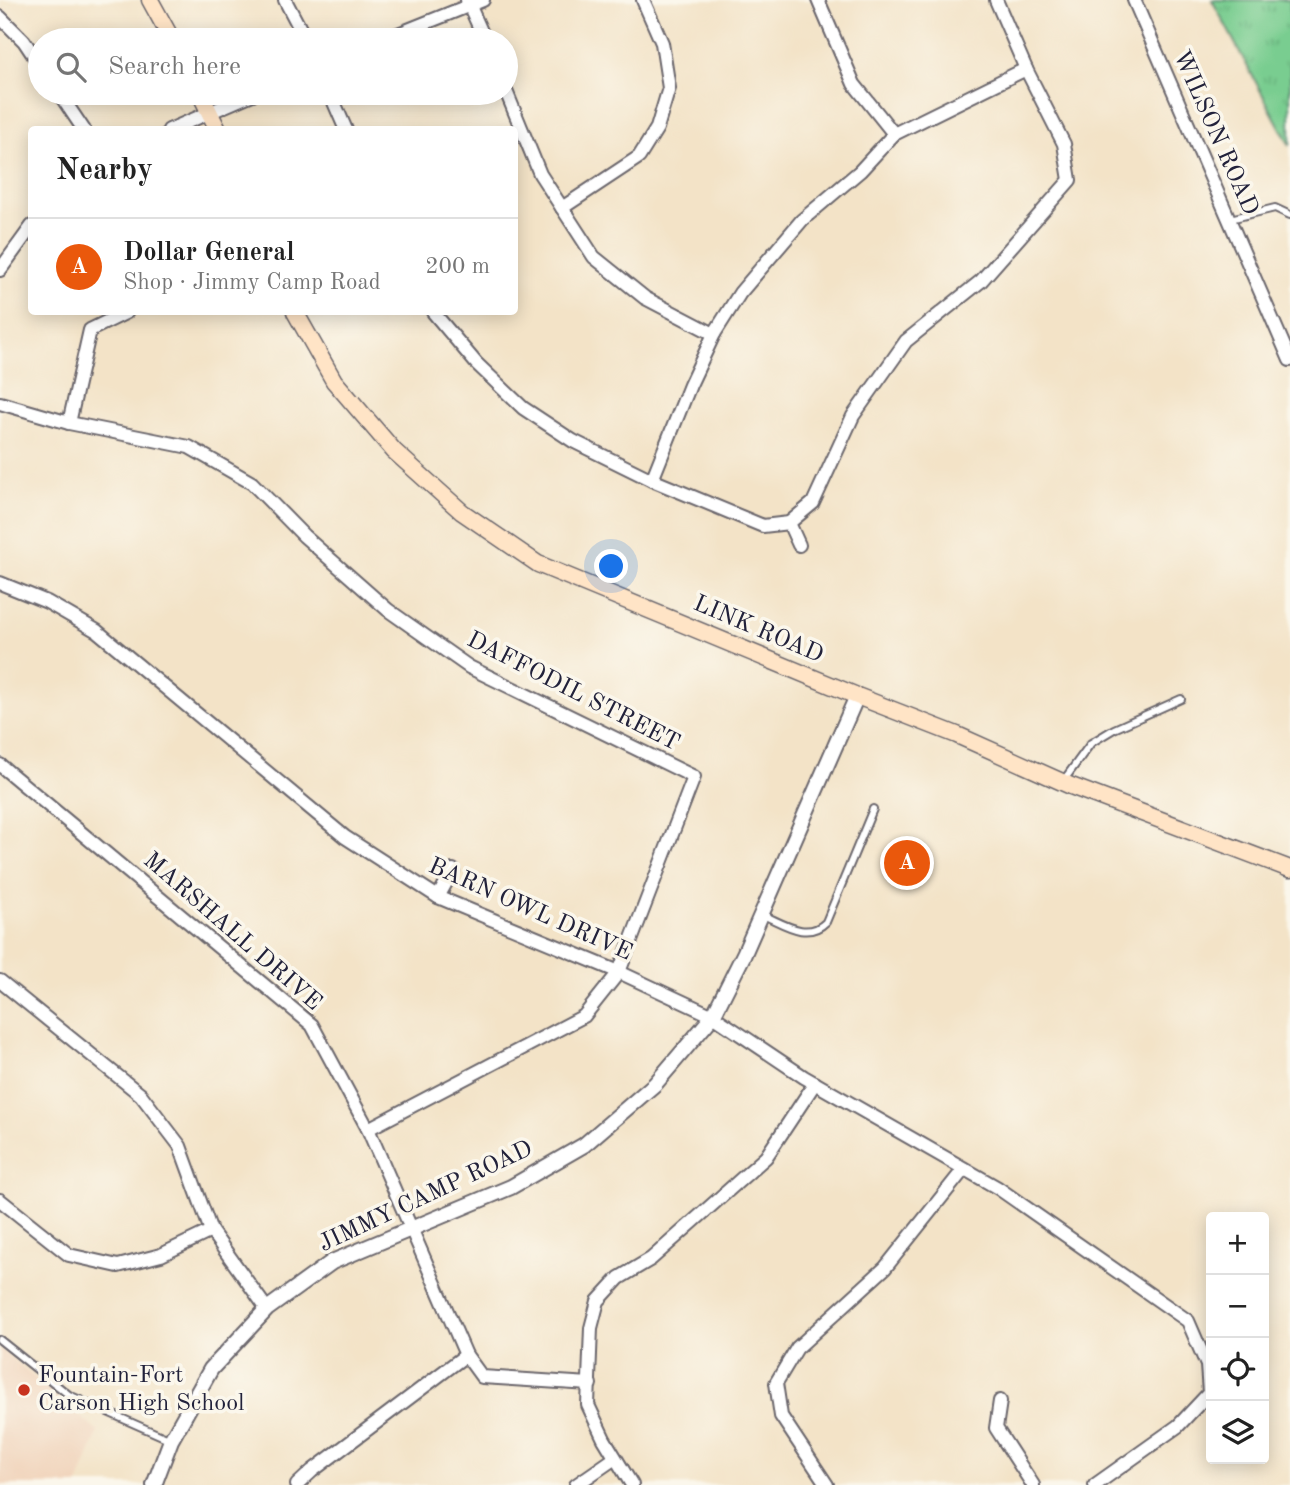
<!DOCTYPE html>
<meta charset="utf-8">
<style>
body{margin:0;font-family:"Old Standard TT",serif;background:#f2f2f2;color:#222}
.controls{position:absolute;right:21px;bottom:21px;display:grid;overflow:hidden;border-radius:7px;box-shadow:0 4px 18px #0003}
.controls button{width:63px;height:63px;display:grid;place-items:center;padding:0;border:0;border-bottom:2px solid #e0e0e0;background:#fff;color:#222;font:35px sans-serif}
.you{position:absolute;left:612px;top:567px;width:24px;height:24px;margin:-18px;border:5px solid #fff;border-radius:50%;background:#1a73e8;box-shadow:0 0 0 10px #1a73e833}
.badge{display:grid;place-items:center;width:46px;height:46px;border-radius:50%;background:#ea580c;color:#fff;font-size:23px;font-weight:700}
.pin{position:absolute;translate:-50% -50%;border:4px solid #fff;box-shadow:0 2px 7px #0006}
.list{margin:0;padding:0;list-style:none}
h2{display:flex;justify-content:space-between;align-items:center;height:91px;margin:0;padding:0 28px;font-size:30px}
h2 small{font-size:23px;font-weight:400;color:#767676}
.list li{display:grid;grid-template-columns:46px 1fr auto;gap:21px;align-items:center;box-sizing:border-box;height:98px;padding:0 28px;border-top:2px solid #e0e0e0}
.list b{display:block;font-size:26px;white-space:nowrap}
.list p{margin:0;font-size:23px;white-space:nowrap;color:#767676}
.list em{font-size:23px;font-style:normal;color:#767676}
.icon{flex:none;width:38px;height:38px;fill:none;stroke:currentColor;stroke-width:2;stroke-linecap:round;stroke-linejoin:round}
.map{position:relative;flex:none;width:1290px;height:1485px;overflow:hidden}
.search{position:absolute;background:#fff;box-shadow:0 4px 18px #0003;left:28px;top:28px;width:490px;height:77px;display:flex;align-items:center;gap:18px;box-sizing:border-box;padding:0 24px;border-radius:38px;color:#767676;font-size:26px}
.panel{position:absolute;background:#fff;box-shadow:0 4px 18px #0003;left:28px;top:126px;width:490px;height:189px;border-radius:7px}
.map>svg:first-child{display:block}
.built{fill:#f1d5bd}
.grass{fill:url(#grass-tufts);stroke:#4e7866;stroke-width:2}
.lines{fill:none;stroke-linecap:round;stroke-linejoin:round}
.service-casing{stroke:#6b666c;stroke-width:10}
.minor-casing{stroke:#6b666c;stroke-width:16}
.tertiary-casing{stroke:#6b666c;stroke-width:18}
.secondary-casing{stroke:#6b666c;stroke-width:19}
.service{stroke:#fff;stroke-width:6}
.minor{stroke:#fff;stroke-width:12}
.tertiary{stroke:#fff;stroke-width:14}
.secondary{stroke:#ffe4c6;stroke-width:16}
.poi-dot{fill:#c8321e;stroke:#fbf7ec;stroke-width:2.5}
.labels{text-anchor:middle;dominant-baseline:central;stroke-width:7;stroke-linejoin:round;paint-order:stroke}
.street-label{font-size:24px;fill:#22223b;stroke:#fbf7ec}
.poi-label{font-size:24px;fill:#22223b;stroke:#fbf7ec;text-anchor:start}
</style>
<div class="map">
<svg width="1290" height="1485" viewBox="0 0 1290 1485">
<defs>
<pattern id="grass-tufts" width="24" height="20" patternUnits="userSpaceOnUse" patternTransform="scale(1.75)"><rect width="24" height="20" fill="#79cd90"/><path d="M3 7l-1-3M5 7V3M7 7l1-3M15 17l-1-3M17 17v-4M19 17l1-3" fill="none" stroke="#68b07d"/></pattern>
</defs>
<rect width="100%" height="100%" fill="#fbf7ec"/>
<filter id="ink" filterUnits="userSpaceOnUse"><feTurbulence type="fractalNoise" baseFrequency=".0143" numOctaves="2"/><feDisplacementMap in="SourceGraphic" scale="14" xChannelSelector="R" yChannelSelector="G"/><feConvolveMatrix kernelMatrix="1 2 1 2 8 2 1 2 1" color-interpolation-filters="sRGB"/></filter>
<filter id="wash" filterUnits="userSpaceOnUse"><feTurbulence type="fractalNoise" baseFrequency=".00686" numOctaves="4" result="noise"/><feDisplacementMap in="SourceGraphic" scale="28" xChannelSelector="R" yChannelSelector="G"/><feGaussianBlur stdDeviation="1.57" result="paint"/><feColorMatrix in="noise" values="0 0 0 0 0 0 0 0 0 0 0 0 0 0 0 0 0 1.4 0 .05"/><feComposite in="paint" operator="in"/></filter>
<g filter="url(#wash)">
<rect width="100%" height="100%" fill="#f3e3c7"/>
<polygon class="built" points="0,1348 98,1432 78,1485 0,1485"/>
<polygon class="grass" points="1212,0 1290,0 1290,146"/>
</g>
<g filter="url(#ink)">
<g class="lines">
<g class="service-casing">
<g id="service">
<polyline points="1230,219 1275,208 1290,215"/>
<polyline points="1064,780 1091,743 1114,729 1181,699"/>
<path d="M763,915C784,924 807,941 826,922L873,809"/>
<polyline points="0,1340 69,1395 171,1440"/>
</g>
</g>
<g class="minor-casing">
<g id="minor">
<polyline points="285,0 306,40"/>
<polyline points="467,0 485,40"/>
<polyline points="818,0 854,84 894,134"/>
<polyline points="1134,0 1290,360"/>
<polyline points="0,17 24,41 40,65"/>
<polyline points="383,40 483,0"/>
<polyline points="506,91 540,174 594,257 645,298 714,334 690,385 652,480"/>
<polyline points="59,93 84,130"/>
<polyline points="330,93 346,130"/>
<polyline points="169,130 255,93"/>
<polyline points="562,208 639,157 657,128 669,88 662,43 643,0"/>
<polyline points="0,270 32,226"/>
<polyline points="433,312 476,363 523,408 573,441 652,480 763,526 789,523 813,503 853,416 906,341 981,281 1070,180 1064,144 1026,69 996,0"/>
<polyline points="714,334 740,293 802,220 860,171 894,134 1026,69"/>
<polyline points="0,403 69,423 189,447 252,483 304,536 388,610 469,667 694,777 619,972 584,1016 368,1129"/>
<polyline points="69,423 90,330 127,312"/>
<polyline points="789,523 799,545"/>
<polyline points="0,583 47,602 97,631 345,837 438,897 619,972 713,1016 804,1077 998,1188 1188,1321 1207,1365 1209,1393 1178,1426 1095,1485"/>
<polyline points="0,765 312,1025 368,1129 466,1355 482,1377 590,1384"/>
<polyline points="438,897 453,870"/>
<polyline points="0,981 141,1095 180,1146 211,1231 267,1309"/>
<polyline points="0,1200 69,1255 118,1266 161,1255 211,1231"/>
<polyline points="1000,1401 996,1428 1033,1485"/>
<polyline points="297,1485 312,1471 466,1355"/>
<polyline points="576,1485 615,1458"/>
<polyline points="632,1485 604,1439 588,1405 591,1328 598,1301 619,1278 651,1259 766,1157 815,1083"/>
<polyline points="827,1485 781,1416 776,1383 797,1348 885,1268 964,1169"/>
</g>
</g>
<g class="tertiary-casing">
<polyline id="tertiary" points="154,1485 171,1440 211,1369 267,1309 332,1262 511,1187 584,1145 655,1084 713,1016 744,954 857,696"/>
</g>
<g class="secondary-casing">
<g id="secondary">
<polyline points="150,0 172,40"/>
<polyline points="200,93 218,130"/>
<polyline points="295,312 334,381 394,451 462,512 538,564 857,696 957,735 1071,786 1290,869"/>
</g>
</g>
<use href="#service" class="service"/>
<use href="#minor" class="minor"/>
<use href="#tertiary" class="tertiary"/>
<use href="#secondary" class="secondary"/>
</g>
</g>
<circle class="poi-dot" cx="24" cy="1390" r="7"/>
<g class="labels">
<g class="street-label">
<text transform="translate(1215 133) rotate(66)">WILSON ROAD</text>
<text transform="translate(758 630) rotate(23)">LINK ROAD</text>
<text transform="translate(573 692) rotate(27)">DAFFODIL STREET</text>
<text transform="translate(530 910) rotate(24)">BARN OWL DRIVE</text>
<text transform="translate(232 932) rotate(41)">MARSHALL DRIVE</text>
<text transform="translate(426 1197) rotate(-25)">JIMMY CAMP ROAD</text>
</g>
<g class="poi-label">
<text x="38" y="1376">Fountain-Fort<tspan x="38" dy="28">Carson High School</tspan></text>
</g>
</g>
</svg>
<div class="controls">
<button>+</button>
<button>−</button>
<button><svg class="icon" aria-label="locate" viewBox="0 0 24 24"><circle cx="12" cy="12" r="6"/><path d="M12 2v4M12 18v4M2 12h4M18 12h4"/></svg></button>
<button><svg class="icon" aria-label="layers" viewBox="0 0 24 24"><path d="M12 4l9 5-9 5-9-5zM3 14l9 5 9-5"/></svg></button>
</div>
<div class="you"></div>
<div class="pin badge" style="left:907px;top:863px">A</div>
<div class="search"><svg class="icon" aria-label="search" viewBox="0 0 24 24"><circle cx="10" cy="10" r="6"/><path d="M15 15l6 6"/></svg>Search here</div>
<section class="panel">
<h2>Nearby<small></small></h2>
<ul class="list">
<li><span class="badge">A</span><div><b>Dollar General</b><p>Shop · Jimmy Camp Road</p></div><em>200 m</em></li>
</ul>
</section>
</div>
